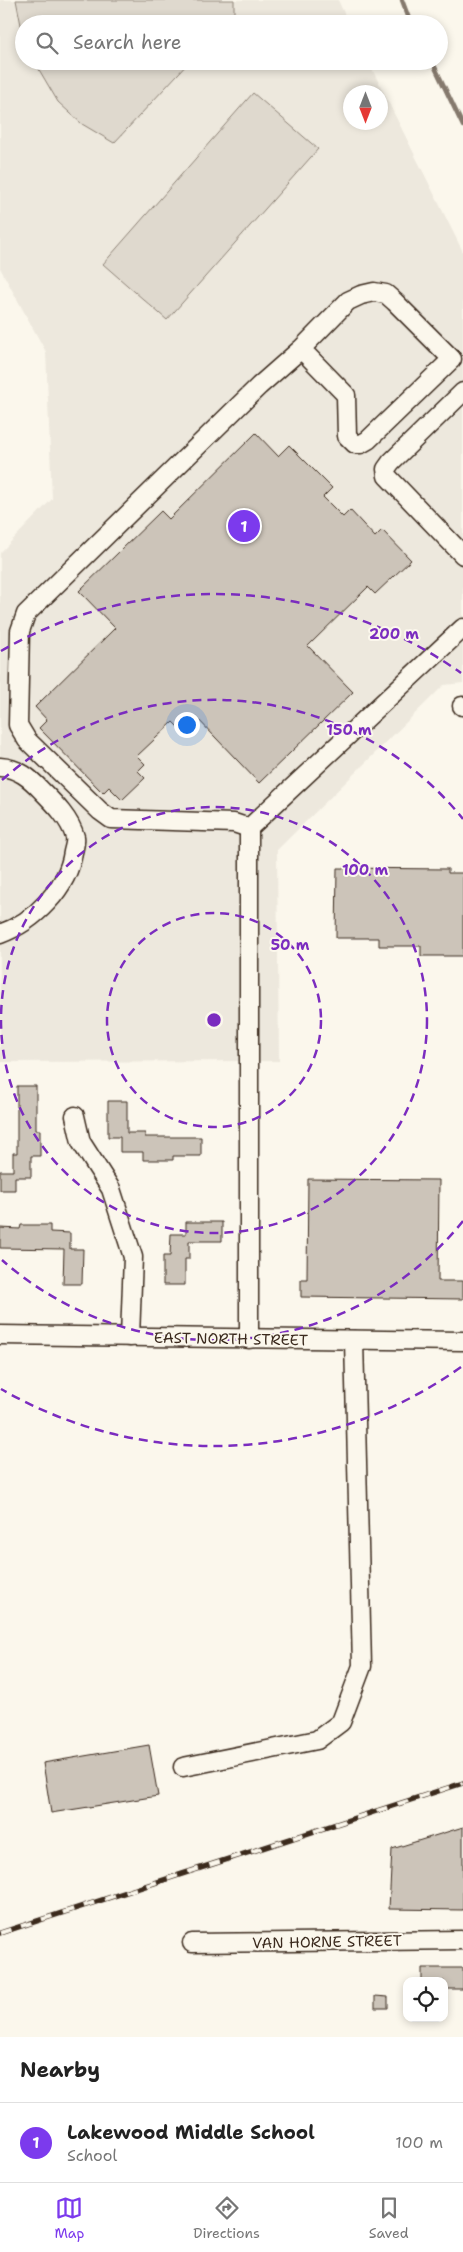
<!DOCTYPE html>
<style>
body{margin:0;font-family:"Shantell Sans",sans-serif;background:#f2f2f2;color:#222}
.controls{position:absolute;right:15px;bottom:15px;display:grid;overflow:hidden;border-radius:10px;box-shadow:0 2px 8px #0003}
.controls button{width:45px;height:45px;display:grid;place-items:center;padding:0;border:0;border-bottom:1px solid #e0e0e0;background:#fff;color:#222;font:25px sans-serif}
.compass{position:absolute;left:343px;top:85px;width:45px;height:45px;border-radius:50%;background:#fff;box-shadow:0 2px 8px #0003;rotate:180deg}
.you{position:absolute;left:186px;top:724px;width:18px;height:18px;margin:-12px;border:4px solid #fff;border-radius:50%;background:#1a73e8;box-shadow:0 0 0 8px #1a73e833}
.badge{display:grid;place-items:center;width:32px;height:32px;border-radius:50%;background:#7c3aed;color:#fff;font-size:16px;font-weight:700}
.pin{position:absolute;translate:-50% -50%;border:2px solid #fff;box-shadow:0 1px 5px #0006}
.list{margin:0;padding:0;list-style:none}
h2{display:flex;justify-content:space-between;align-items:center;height:65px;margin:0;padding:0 20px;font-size:21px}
h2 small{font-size:16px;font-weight:400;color:#767676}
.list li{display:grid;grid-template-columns:32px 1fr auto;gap:15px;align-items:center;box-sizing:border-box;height:80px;padding:0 20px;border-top:1px solid #e0e0e0}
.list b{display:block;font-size:19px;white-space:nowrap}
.list p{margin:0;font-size:16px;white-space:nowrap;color:#767676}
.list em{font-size:16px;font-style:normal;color:#767676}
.icon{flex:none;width:28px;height:28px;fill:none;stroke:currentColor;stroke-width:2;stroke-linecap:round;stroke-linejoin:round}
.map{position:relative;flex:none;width:463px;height:2037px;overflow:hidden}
.search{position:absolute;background:#fff;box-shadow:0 2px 8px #0003;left:15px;right:15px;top:15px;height:55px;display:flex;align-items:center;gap:12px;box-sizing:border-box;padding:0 18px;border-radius:28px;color:#767676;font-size:19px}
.sheet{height:145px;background:#fff}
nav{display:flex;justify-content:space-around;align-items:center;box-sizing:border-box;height:70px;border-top:1px solid #e0e0e0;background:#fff;font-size:14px;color:#767676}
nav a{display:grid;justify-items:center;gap:2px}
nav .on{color:#7c3aed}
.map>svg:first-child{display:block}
.built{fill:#ede8dd;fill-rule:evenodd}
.green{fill:#dfd9ce;stroke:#8d8276}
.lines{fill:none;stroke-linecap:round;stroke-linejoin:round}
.stream{stroke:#85796d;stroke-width:4.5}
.building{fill:#ccc4b9;stroke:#3b2a1e}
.minor-casing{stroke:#3b2a1e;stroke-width:21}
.minor{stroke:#fbf7ec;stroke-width:18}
.rail-casing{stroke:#3b2a1e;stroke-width:5.5}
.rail{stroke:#fbf7ec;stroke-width:4;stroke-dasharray:11;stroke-linecap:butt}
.ring{fill:none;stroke:#7b2cbf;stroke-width:2.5;stroke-dasharray:9 6}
.labels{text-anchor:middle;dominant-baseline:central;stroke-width:4;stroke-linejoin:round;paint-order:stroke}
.street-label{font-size:15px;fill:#3b2a1e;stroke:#fbf7ec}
.centre{fill:#7b2cbf;stroke:#fbf7ec;stroke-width:2.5}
.ring-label{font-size:15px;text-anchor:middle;font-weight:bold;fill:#7b2cbf;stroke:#fbf7ec;stroke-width:4;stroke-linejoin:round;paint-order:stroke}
</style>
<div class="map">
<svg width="463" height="2037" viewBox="0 0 463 2037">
<rect width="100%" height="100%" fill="#fbf7ec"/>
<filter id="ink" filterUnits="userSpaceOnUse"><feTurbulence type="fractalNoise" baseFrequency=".02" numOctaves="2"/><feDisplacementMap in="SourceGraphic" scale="10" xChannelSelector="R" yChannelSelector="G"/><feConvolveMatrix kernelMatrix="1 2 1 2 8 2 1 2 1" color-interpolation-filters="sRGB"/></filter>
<g filter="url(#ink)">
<path class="built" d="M0,0H338L349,24H24V61H368L463,252V683L444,685L277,850L279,1061L0,1062V553L52,499L46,352L0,268ZM350,92H380V122H350Z"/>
<g class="green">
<polygon points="16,0 234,0 234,13 224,24 24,24 24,40"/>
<polygon points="34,61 190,61 114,143 82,124 58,102"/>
<polygon points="253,93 318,149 167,320 103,264"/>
</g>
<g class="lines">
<g class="stream">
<polyline points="402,0 411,24"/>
<polyline points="432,61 463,126"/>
</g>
</g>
<g class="building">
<polygon points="256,433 278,456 289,445 332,488 323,497 343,517 350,510 375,537 382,530 411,560 375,594 368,587 308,646 353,692 259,783 194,715 180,729 173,722 137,756 145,764 138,771 145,778 122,800 109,787 103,793 39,728 47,720 35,707 115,628 79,591 161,511 169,519"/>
<polygon points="337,868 448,869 448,873 463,873 463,956 421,956 421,946 379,946 379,938 336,938"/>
<polygon points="17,1086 36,1086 36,1130 40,1130 40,1156 31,1156 31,1177 15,1177 15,1190 0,1190 0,1171 13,1171 13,1153 17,1153"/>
<polygon points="108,1101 127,1101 127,1133 145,1133 145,1137 201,1137 201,1156 173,1156 173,1160 143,1160 143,1152 120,1152 120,1137 108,1137"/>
<polygon points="308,1179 439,1180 438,1281 463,1281 463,1299 301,1297 301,1279 307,1279"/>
<polygon points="186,1222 222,1222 222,1241 189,1241 189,1259 185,1259 185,1285 163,1285 163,1256 170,1256 171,1234 186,1234"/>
<polygon points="21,1225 50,1225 50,1232 70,1233 70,1249 83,1249 82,1284 63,1284 64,1249 0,1248 0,1228 20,1229"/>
<polygon points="149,1745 158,1796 51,1813 43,1763"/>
<polygon points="463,1827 463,1910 389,1909 392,1849"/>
<polygon points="422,1968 463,1968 463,1989 444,1989 444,1981 422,1981"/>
<polygon points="375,1996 388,1997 388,2008 375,2008"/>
</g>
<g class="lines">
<g class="minor-casing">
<g id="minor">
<polyline points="463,392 391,462 386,469 387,476 463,555"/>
<polyline points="462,706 463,706"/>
<path d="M0,767C18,768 30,778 42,791C55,804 70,819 75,837C76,841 74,848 73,852C68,888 34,922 0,934"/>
<polyline points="249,828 234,823 111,819 100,811 27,740 18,725 20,631 26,614 259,386 301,349 348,301 361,295 374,292 386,294 395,302 452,359 368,440 361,444 355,444 347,436 346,395 301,349"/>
<polyline points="75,1116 81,1142 111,1189 133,1257 130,1337"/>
<polyline points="0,1335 463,1341"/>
<polyline points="249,1339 249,828 463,628"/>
<polyline points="183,1767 317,1740 341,1722 362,1666 354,1340"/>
<polyline points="192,1943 463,1940"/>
</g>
</g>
<use href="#minor" class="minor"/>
<g class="rail-casing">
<polyline id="rail" points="0,1933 463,1783"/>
</g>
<use href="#rail" class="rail"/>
</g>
</g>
<g class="ring">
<circle cx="214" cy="1020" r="107"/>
<circle cx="214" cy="1020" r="213"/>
<path d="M463 1221A320 320 0 0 1 2 1260M2 780A320 320 0 0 1 463 819"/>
<path d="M461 1367A426 426 0 0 1 1 1389M1 651A426 426 0 0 1 461 673"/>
</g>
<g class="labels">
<g class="street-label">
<text transform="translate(231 1339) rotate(1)">EAST NORTH STREET</text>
<text transform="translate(327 1942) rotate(-1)">VAN HORNE STREET</text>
</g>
</g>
<circle cx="214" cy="1020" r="8" class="centre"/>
<g class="ring-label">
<text x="394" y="639">200 m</text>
<text x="349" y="735">150 m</text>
<text x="365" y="875">100 m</text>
<text x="290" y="950">50 m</text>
</g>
</svg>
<div class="controls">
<button><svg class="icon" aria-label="locate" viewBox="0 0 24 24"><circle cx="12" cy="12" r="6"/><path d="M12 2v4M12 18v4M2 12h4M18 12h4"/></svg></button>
</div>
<svg class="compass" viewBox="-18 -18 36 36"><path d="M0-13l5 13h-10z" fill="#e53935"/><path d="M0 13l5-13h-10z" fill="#767676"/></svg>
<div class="you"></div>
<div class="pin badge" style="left:244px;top:526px">1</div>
<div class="search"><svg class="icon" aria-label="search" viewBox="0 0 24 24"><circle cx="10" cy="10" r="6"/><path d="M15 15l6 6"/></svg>Search here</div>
</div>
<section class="sheet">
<h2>Nearby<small></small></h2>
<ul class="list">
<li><span class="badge">1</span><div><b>Lakewood Middle School</b><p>School</p></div><em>100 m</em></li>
</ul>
</section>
<nav>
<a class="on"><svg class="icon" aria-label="map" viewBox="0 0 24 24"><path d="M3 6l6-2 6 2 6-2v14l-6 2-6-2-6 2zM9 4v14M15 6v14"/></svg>Map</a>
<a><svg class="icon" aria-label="directions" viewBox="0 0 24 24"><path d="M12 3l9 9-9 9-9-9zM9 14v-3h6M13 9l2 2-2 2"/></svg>Directions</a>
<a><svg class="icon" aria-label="saved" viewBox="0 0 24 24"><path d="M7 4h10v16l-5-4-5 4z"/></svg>Saved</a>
</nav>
